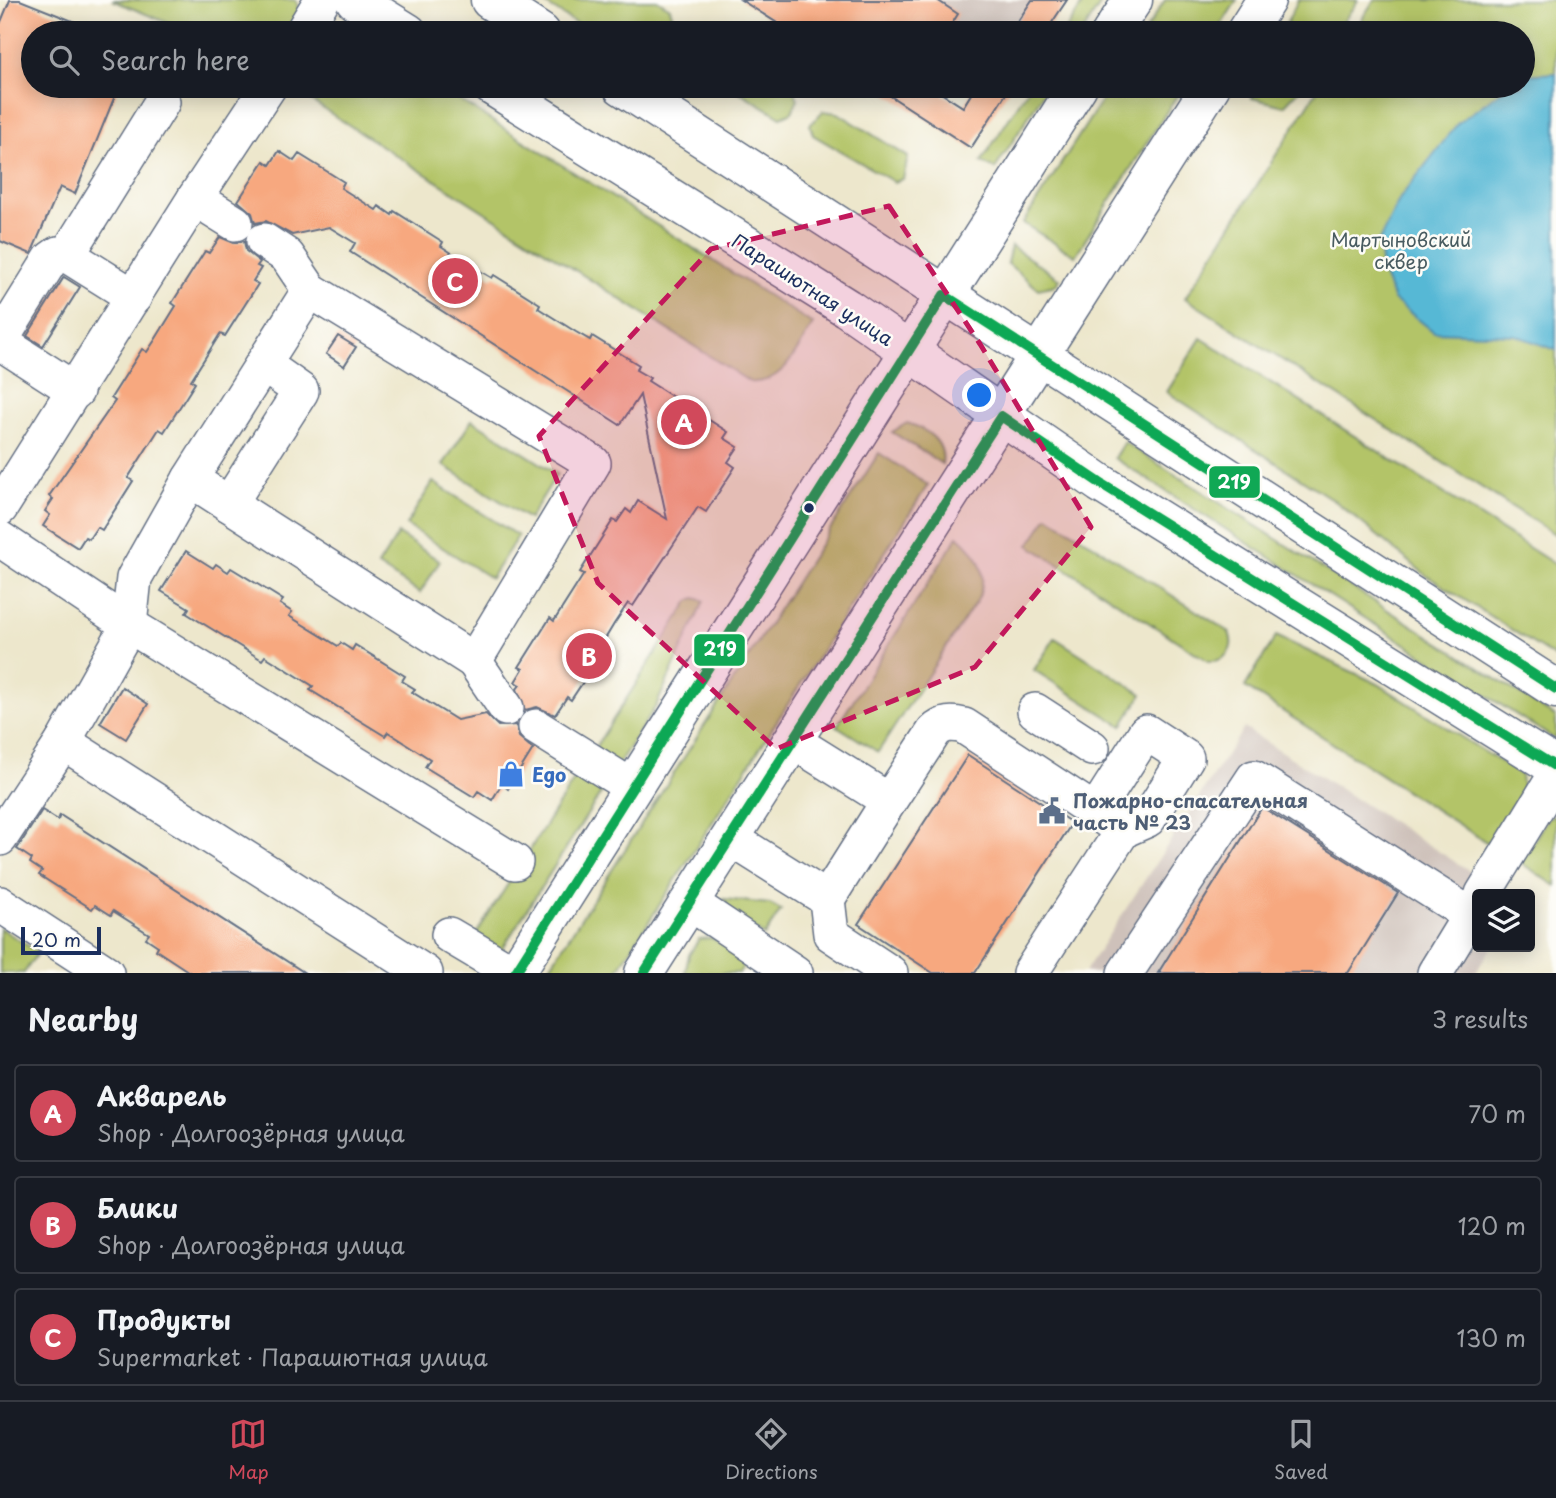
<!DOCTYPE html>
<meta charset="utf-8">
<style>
body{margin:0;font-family:"Playpen Sans",sans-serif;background:#20242c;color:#f1f3f6}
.controls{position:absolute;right:21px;bottom:21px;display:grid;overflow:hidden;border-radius:7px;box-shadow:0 4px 18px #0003}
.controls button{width:63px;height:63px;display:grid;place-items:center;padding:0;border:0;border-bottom:2px solid #363941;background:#171b24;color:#f1f3f6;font:35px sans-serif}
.scale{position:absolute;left:21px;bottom:18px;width:80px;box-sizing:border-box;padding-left:7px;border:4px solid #1b2f5e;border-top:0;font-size:19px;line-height:24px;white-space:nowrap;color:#1b2f5e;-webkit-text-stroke:5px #fdfcf7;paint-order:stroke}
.you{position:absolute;left:980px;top:396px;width:24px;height:24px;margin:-18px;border:5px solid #fff;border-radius:50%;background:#1a73e8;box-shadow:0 0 0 10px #1a73e833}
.badge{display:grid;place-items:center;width:46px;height:46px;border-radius:50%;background:#d1495b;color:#fff;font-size:23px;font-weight:700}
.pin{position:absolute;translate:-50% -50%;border:4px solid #fff;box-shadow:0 2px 7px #0006}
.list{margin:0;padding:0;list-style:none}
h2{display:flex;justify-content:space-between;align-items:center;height:91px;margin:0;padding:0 28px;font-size:30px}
h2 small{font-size:23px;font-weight:400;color:#9ea1a6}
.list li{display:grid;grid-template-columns:46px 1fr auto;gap:21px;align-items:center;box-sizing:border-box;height:98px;margin:0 14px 14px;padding:0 14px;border:2px solid #363941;border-radius:7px}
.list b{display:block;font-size:26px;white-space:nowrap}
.list p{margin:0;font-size:23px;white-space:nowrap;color:#9ea1a6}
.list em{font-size:23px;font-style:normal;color:#9ea1a6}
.icon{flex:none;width:38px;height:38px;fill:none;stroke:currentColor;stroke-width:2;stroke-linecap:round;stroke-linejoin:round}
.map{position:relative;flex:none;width:1556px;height:973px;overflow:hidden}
.search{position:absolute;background:#171b24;box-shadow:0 4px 18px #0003;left:21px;right:21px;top:21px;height:77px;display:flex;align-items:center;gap:18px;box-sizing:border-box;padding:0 24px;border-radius:38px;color:#9ea1a6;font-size:26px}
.sheet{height:427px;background:#171b24}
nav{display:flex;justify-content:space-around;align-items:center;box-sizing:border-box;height:98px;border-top:2px solid #363941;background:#171b24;font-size:19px;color:#9ea1a6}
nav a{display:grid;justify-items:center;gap:4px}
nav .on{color:#d1495b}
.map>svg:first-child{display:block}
.industrial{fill:#cec1ba}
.green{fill:#b3c467;stroke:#677a62;stroke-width:2}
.water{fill:#56b8d5;stroke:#38749a;stroke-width:2}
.building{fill:#f7a87f}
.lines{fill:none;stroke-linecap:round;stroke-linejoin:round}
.minor-casing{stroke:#646f84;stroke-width:38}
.major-casing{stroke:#646f84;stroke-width:41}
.minor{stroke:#fff;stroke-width:35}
.major{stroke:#fff;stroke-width:38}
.bus-1-casing{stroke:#fdfcf7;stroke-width:16}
.bus-1{stroke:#10a855;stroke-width:10}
.marked{fill:#c2185b;fill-opacity:0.2;stroke:#c2185b;stroke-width:5;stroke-dasharray:14 9;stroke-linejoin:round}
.bus-dot{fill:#1b2f5e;stroke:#fdfcf7;stroke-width:2.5}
.labels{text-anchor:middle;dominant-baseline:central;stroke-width:5;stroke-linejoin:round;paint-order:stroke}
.park-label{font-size:19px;fill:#495c61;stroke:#fdfcf7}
.street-label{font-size:19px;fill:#1b2f5e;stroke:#fdfcf7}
.shop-label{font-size:19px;font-weight:bold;fill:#366cbe;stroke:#fdfcf7;text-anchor:start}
.service-label{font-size:19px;font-weight:bold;fill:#4e5e75;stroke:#fdfcf7;text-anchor:start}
.line-badge{stroke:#fdfcf7;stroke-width:2.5}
.badge-label{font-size:19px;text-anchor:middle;font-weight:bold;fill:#fff}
</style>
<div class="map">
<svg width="1556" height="973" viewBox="0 0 1556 973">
<rect width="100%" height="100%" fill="#fdfcf7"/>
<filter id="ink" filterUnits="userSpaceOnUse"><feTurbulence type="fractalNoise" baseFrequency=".0143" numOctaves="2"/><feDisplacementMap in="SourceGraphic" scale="14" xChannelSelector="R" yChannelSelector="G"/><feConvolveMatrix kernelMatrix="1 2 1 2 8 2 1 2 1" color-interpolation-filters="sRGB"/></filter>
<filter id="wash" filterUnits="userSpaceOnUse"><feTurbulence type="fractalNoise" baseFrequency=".00686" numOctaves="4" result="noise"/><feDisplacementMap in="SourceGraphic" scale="28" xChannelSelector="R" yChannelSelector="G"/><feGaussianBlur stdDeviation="1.57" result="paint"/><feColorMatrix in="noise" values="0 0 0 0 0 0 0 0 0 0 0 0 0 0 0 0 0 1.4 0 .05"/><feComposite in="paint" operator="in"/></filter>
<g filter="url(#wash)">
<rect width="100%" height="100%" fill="#ede7cc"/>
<g class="industrial">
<polygon points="741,0 1067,0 1045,33 793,33"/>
<polygon points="1244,728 1506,894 1477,894 1477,947 1492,947 1475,973 1084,973"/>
</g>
<g class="green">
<polygon points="112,0 296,0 299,11 288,33 192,33"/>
<polygon points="539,0 657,0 670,8 677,33 591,33"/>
<polygon points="1085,0 1103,0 1082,33 1064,33"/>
<polygon points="1165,0 1237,0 1216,33 1144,33"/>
<polygon points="1298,0 1358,0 1336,33 1282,33"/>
<polygon points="1374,0 1556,0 1556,535 1185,298 1320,86 1523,86 1523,33 1353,33"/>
<path d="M288,86H437L813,324C798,347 784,385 750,382Z"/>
<polygon points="730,86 792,86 798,99 792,112 781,117"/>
<polygon points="1030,86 1048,86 995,169 981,162"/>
<polygon points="1111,86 1183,86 1075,256 1023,223"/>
<polygon points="1257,86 1303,86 1284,106 1252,98"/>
<polygon points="823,111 838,113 908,157 903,179 894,182 813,135 810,125"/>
<polygon points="1011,246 1060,279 1056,285 1038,289 1007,263"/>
<polygon points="1201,338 1556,565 1556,658 1427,576 1335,501 1167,392"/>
<polygon points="472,420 557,474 529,519 443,465"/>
<path d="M907,423C927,429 946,442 942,464L892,432Z"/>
<polygon points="1124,442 1556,717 1556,740 1114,458"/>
<polygon points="879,453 928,485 616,973 546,973"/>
<polygon points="433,482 518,536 491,578 406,525"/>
<path d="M1048,516L1229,632C1236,649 1226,662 1208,661L1029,545Z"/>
<polygon points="398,534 440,561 420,593 378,566"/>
<path d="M958,536C979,554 988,570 979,597L878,752L837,726Z"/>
<polygon points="695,598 704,601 656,706 617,766 593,751 689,601"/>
<polygon points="1276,636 1378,684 1521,775 1524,802 1497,849 1245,687"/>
<polygon points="1055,638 1142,694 1122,726 1034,670"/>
<polygon points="583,766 608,782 500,952 475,936"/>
<polygon points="1556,815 1556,886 1521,863 1548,817"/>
<polygon points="724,899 770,904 781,910 764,936 730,912"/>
<polygon points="0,928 38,952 24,973 0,973"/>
<polygon points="711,938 750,956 739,973 685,973 689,955 699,939"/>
</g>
<polygon class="water" points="1556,73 1556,350 1515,335 1434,332 1394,300 1382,271 1379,241 1400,198 1458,123 1508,86 1523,86 1523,75"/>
<g id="blocks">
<g class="building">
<polygon points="10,0 20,0 100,32 33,33 33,86 119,86 75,194 60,187 31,254 0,241 0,24"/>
<polygon points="741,0 937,0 958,14 946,33 793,33"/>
<polygon points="1032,0 1067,0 1045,33 1010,33"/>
<polygon points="875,86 930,86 963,107 976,86 1011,86 971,148"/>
<polygon points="279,151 294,161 299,154 344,182 341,188 376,210 379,206 392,215 394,211 443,242 441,246 470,265 492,278 494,275 540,304 538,308 576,332 590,340 592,336 639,365 636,370 650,378 648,381 728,432 724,438 738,447 728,462 735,467 706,512 698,507 633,606 628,603 614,624 599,649 603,652 571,700 567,697 555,715 537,707 525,710 517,689 520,685 515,682 523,669 519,667 550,618 554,621 584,574 580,572 613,520 617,522 626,509 631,513 638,501 667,519 640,395 620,425 350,252 355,243 329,227 292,235 266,221 255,223 252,213 238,201 264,161 270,165"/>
<polygon points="220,237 234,243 244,241 246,251 260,262 257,266 261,268 253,281 258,284 225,336 220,334 191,380 195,383 164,432 159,429 128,478 133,481 102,530 97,527 89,539 85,537 78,548 43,526 50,515 45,511 53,499 49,496 115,401 111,398 142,349 147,352 155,340 176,306 172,303 205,251 209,253"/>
<polygon points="64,277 80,287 43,346 27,336"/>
<polygon points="338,336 356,347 344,366 326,354"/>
<polygon points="186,551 213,568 216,564 228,572 231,568 267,590 283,600 280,604 292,612 289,616 338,646 341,643 352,650 355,645 405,676 402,681 415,689 412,692 457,720 486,714 498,726 516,725 519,737 533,749 508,789 502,784 492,800 478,791 474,797 425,767 430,759 388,732 385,736 310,690 313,686 265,656 262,660 186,613 189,608 161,591"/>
<polygon points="122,687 148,704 126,739 100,723"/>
<polygon points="968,755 1072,823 975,973 933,973 858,924"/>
<polygon points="1262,807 1398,893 1348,973 1158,973"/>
<polygon points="42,810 58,820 60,815 305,973 191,973 156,950 158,946 146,938 149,934 113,911 111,915 95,905 92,909 39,875 42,871 30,863 32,859 17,849"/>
</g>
</g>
</g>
<g filter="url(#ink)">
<use href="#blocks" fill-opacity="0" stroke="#646f84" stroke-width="2"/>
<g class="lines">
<g class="minor-casing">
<g id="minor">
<polyline points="302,33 322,0"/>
<polyline points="195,198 235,223"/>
<polyline points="67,255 162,102"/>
<polyline points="0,341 51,259 58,254 67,255 134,297"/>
<polyline points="0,342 76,391"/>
<polyline points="190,479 474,661 593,463 310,290 287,256 264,241"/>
<polyline points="229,504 301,391 263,364"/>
<polyline points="0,508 195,198 269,86"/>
<polyline points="0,539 129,625 515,862"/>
<polyline points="474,661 506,708"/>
<polyline points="1035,711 1092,748"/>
<polyline points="536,727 632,787"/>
<polyline points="63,742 425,973"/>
<path d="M889,801L934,732C943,723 952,723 964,726L1123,830L1030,973"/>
<polyline points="1095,812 1146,732 1186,758 1148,819 1123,830"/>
<polyline points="0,838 63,742 129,625 134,578 190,479 310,290"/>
<polyline points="730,838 827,899 889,801 793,741"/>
<polyline points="1483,894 1556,775"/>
<polyline points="827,899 831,934 890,973"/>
<polyline points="689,902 795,973"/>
<polyline points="0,904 106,973"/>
<polyline points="449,935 513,973"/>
<polyline points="1125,973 1254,778 1470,915"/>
<polyline points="1435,973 1477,904"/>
</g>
</g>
<g class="major-casing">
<g id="major">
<polyline points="355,0 408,33"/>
<polyline points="490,0 541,33"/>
<polyline points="1111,33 1133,0"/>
<polyline points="1245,33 1266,0"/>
<polyline points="492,86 847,308 1100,483 1556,767"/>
<polyline points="622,86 1556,689"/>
<polyline points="515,973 1078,86"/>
<polyline points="644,973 1211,86"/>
</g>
</g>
<use href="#minor" class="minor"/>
<use href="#major" class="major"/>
<g class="bus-1-casing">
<g id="bus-1">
<polyline points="515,973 944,295 1556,689"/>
<polyline points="644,973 1001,416 1100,483 1556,767"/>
</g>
</g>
<use href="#bus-1" class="bus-1"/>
</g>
</g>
<path class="marked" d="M889,206L980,344L1091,527L975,667L776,749L598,583L539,436L711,249Z"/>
<defs>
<g id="shop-bare" transform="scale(2.1)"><path d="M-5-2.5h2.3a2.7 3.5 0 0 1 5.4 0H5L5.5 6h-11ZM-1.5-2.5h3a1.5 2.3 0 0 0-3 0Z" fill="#3f7fe0" stroke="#fdfcf7" stroke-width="2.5" paint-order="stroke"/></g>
<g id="civic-bare" transform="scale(2.1)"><path d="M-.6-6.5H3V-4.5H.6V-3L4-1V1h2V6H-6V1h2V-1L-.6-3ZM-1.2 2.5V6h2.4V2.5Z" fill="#5c6f8a" stroke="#fdfcf7" stroke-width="2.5" paint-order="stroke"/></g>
</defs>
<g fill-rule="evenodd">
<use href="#shop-bare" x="511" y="774"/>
<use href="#civic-bare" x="1052" y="811"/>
</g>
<circle class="bus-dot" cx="809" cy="508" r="6"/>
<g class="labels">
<g class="park-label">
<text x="1401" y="239">Мартыновский<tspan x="1401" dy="22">сквер</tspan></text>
</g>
<g class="street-label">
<text transform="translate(813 289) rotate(33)">Парашютная улица</text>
</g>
<g class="shop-label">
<text x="532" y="774">Ego</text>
</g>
<g class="service-label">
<text x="1073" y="800">Пожарно-спасательная<tspan x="1073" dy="22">часть № 23</tspan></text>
</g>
</g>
<g class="line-badge">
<rect x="1208" y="465" width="53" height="34" rx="7" fill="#10a855"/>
<rect x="693" y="633" width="53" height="34" rx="7" fill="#10a855"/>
</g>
<g class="badge-label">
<text x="1234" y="489">219</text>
<text x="720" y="656">219</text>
</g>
</svg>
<div class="controls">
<button><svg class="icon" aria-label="layers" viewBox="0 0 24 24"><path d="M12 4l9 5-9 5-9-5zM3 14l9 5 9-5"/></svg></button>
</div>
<div class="scale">20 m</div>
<div class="you"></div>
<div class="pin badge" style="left:684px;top:422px">A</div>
<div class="pin badge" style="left:589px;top:656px">B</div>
<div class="pin badge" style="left:455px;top:281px">C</div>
<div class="search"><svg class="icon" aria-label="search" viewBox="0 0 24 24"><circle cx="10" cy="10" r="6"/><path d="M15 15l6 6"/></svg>Search here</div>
</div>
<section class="sheet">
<h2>Nearby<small>3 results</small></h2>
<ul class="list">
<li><span class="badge">A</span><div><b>Акварель</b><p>Shop · Долгоозёрная улица</p></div><em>70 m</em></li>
<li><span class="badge">B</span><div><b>Блики</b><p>Shop · Долгоозёрная улица</p></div><em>120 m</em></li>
<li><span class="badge">C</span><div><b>Продукты</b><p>Supermarket · Парашютная улица</p></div><em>130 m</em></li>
</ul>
</section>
<nav>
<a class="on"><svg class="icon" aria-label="map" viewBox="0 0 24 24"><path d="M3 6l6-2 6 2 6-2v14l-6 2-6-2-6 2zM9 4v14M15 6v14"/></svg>Map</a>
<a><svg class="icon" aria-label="directions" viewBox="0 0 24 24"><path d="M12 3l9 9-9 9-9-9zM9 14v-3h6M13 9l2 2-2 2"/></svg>Directions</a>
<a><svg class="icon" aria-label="saved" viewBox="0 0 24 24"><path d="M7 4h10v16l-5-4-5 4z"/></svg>Saved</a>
</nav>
